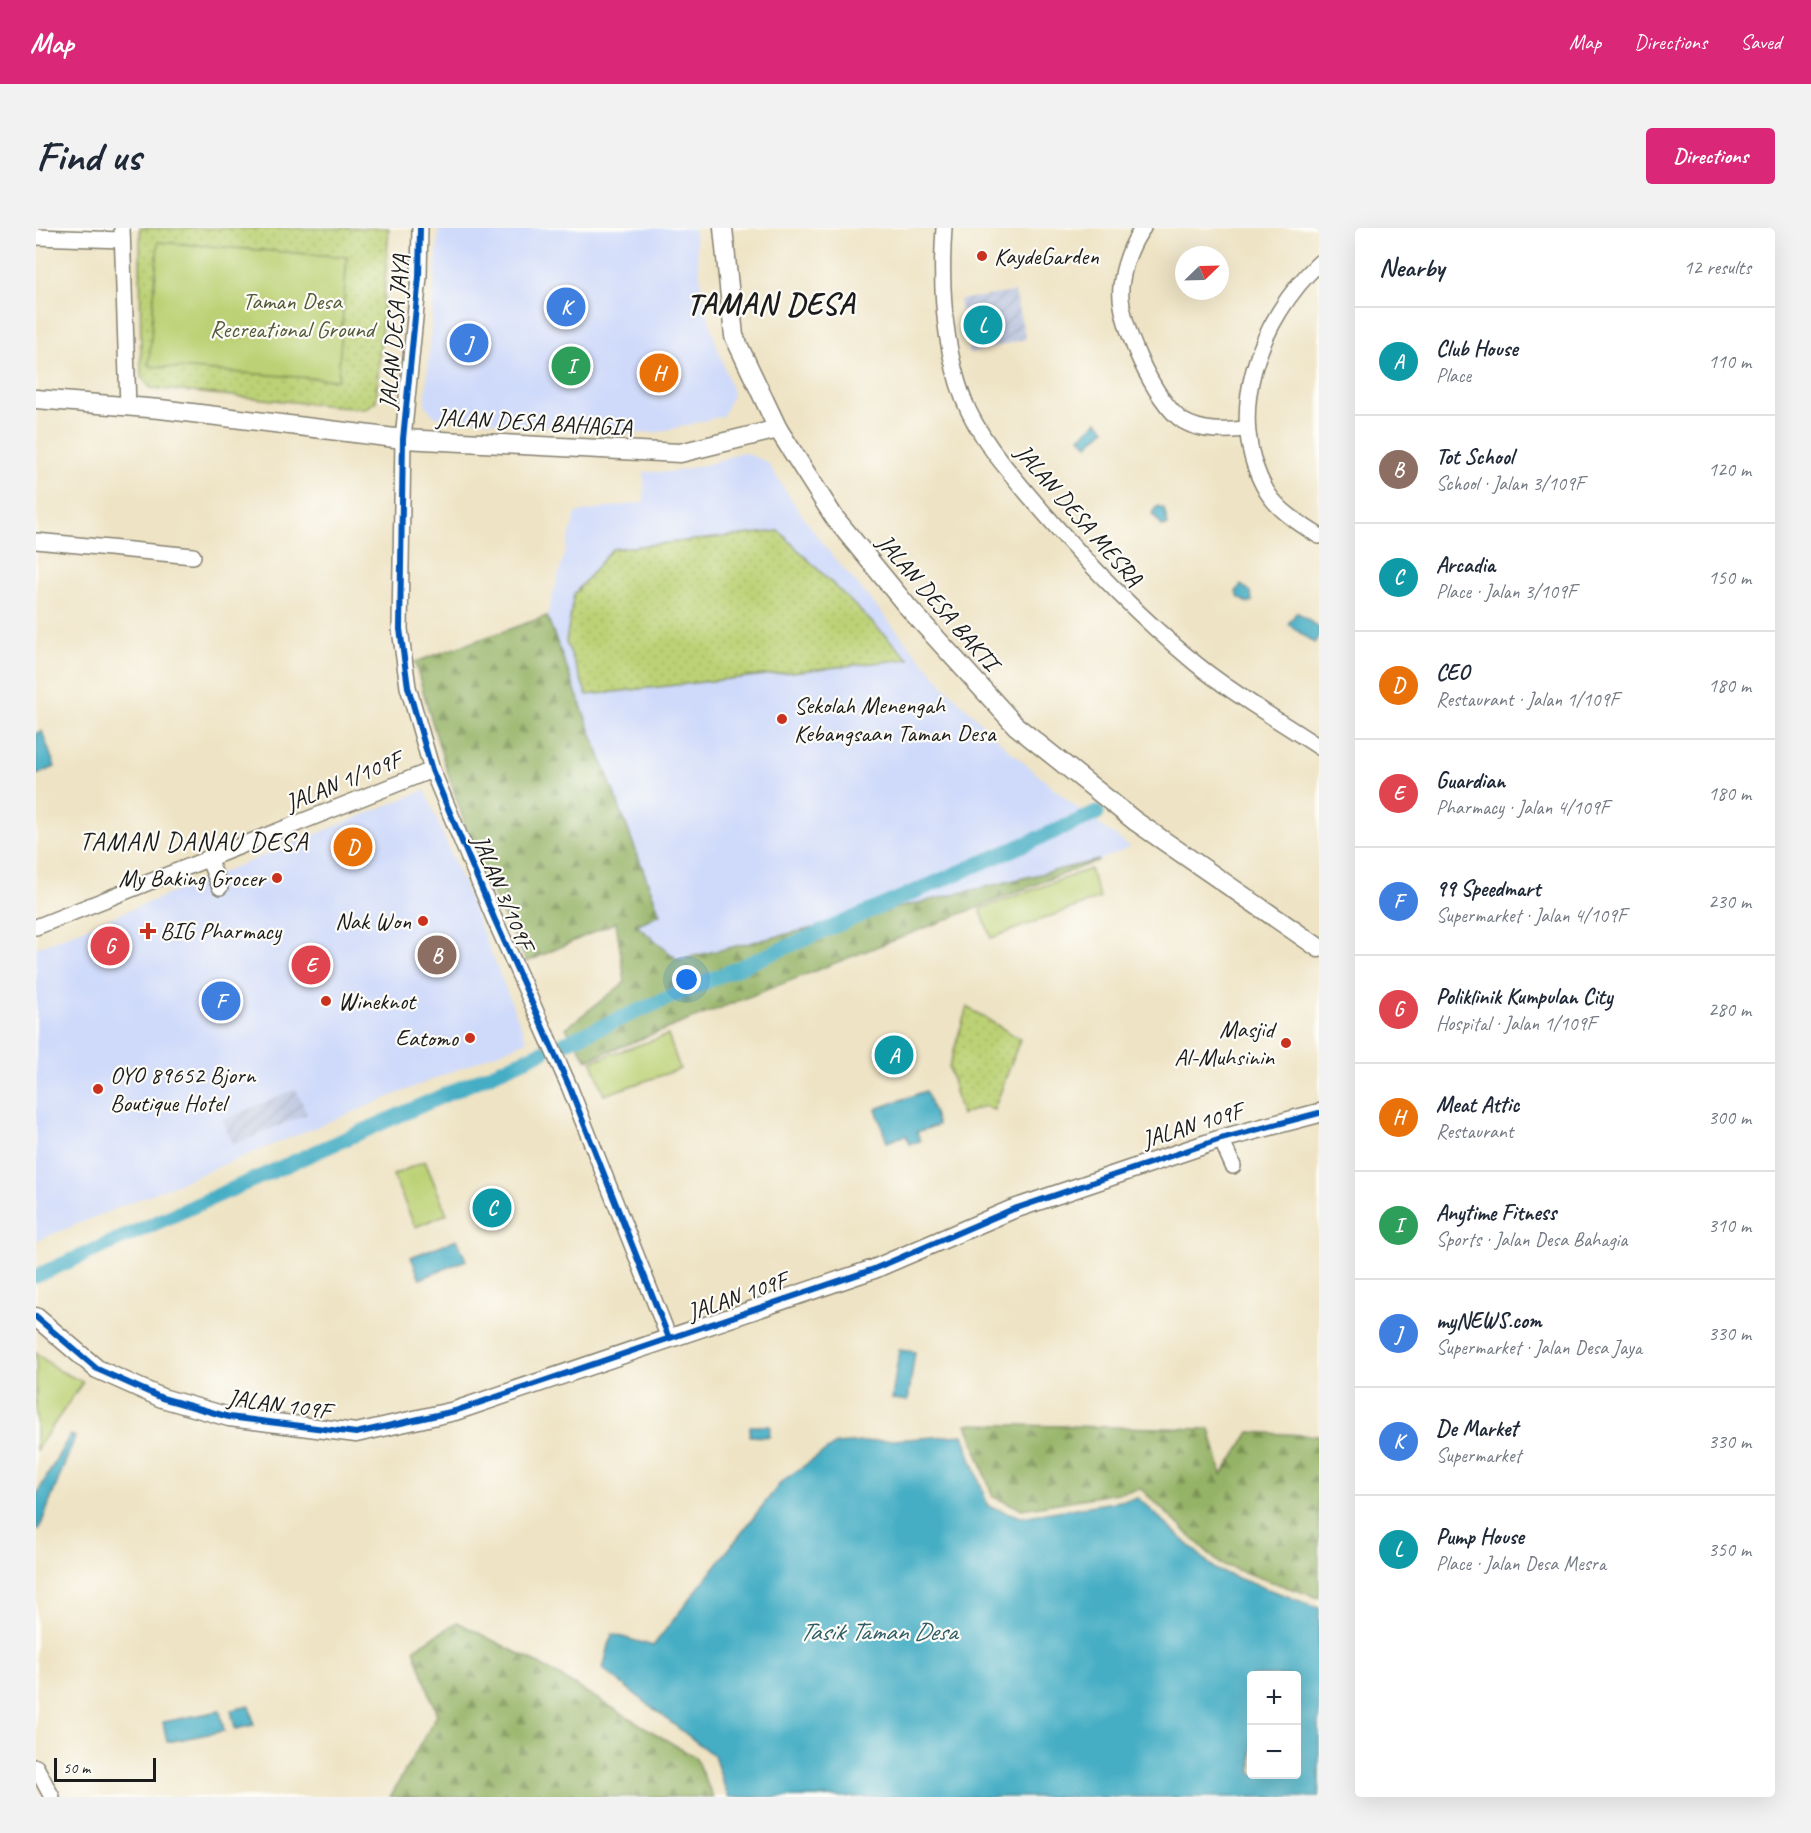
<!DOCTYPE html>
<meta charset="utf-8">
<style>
body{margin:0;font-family:Caveat,sans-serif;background:#f2f2f3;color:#1f2937}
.controls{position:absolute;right:18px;bottom:18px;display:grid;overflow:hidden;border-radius:6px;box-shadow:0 6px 24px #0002}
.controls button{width:54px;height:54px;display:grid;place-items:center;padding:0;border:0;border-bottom:2px solid #e0e1e3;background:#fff;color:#1f2937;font:30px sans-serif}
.compass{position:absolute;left:1139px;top:18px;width:54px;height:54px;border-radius:50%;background:#fff;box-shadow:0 6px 24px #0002;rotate:67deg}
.scale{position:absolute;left:18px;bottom:15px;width:102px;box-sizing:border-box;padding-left:6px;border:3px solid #1c1c1c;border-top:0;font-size:16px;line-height:21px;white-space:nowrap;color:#1c1c1c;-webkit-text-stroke:4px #fdfcf7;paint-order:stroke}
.you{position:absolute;left:651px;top:752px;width:21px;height:21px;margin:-15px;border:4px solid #fff;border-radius:50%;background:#1a73e8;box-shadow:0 0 0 9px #1a73e833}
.badge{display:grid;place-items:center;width:39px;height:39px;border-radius:50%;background:#db2777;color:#fff;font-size:20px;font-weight:700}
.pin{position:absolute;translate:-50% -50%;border:3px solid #fff;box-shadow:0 2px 6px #0006}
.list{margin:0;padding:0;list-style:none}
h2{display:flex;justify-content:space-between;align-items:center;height:78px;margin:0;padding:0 24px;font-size:26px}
h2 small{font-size:20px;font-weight:400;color:#747a83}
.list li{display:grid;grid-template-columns:39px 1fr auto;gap:18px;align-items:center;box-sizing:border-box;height:108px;padding:0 24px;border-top:2px solid #e0e1e3}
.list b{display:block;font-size:22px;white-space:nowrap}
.list p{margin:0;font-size:20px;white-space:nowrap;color:#747a83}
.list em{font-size:20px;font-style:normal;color:#747a83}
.map{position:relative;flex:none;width:1283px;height:1569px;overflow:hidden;border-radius:6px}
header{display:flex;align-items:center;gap:36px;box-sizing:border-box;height:84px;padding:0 30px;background:#db2777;color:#fff}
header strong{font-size:28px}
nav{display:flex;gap:33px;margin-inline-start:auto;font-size:21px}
.intro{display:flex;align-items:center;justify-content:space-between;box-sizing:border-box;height:144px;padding:0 36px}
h1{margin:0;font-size:42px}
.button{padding:15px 27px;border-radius:6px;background:#db2777;color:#fff;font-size:21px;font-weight:700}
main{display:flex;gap:36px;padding:0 36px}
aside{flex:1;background:#fff;border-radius:6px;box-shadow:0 6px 24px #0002}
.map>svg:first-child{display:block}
.built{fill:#cfdafa}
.industrial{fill:url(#industrial-furrows)}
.forest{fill:url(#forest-firs);stroke:#586841;stroke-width:1.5}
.park{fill:url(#park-dots);stroke:#6c7648;stroke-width:1.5}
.pitch{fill:#bcd175;stroke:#6c7648;stroke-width:1.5}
.water{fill:#45adc4;stroke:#306470;stroke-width:1.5;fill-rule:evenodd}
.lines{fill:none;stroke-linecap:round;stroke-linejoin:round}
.canal{stroke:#45adc4;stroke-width:15}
.minor-casing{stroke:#858070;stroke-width:18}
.tertiary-casing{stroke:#858070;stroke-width:21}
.minor{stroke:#fff;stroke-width:15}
.tertiary{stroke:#fff;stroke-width:18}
.cycleway-casing{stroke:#fdfcf7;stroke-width:10}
.cycleway{stroke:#0057b8;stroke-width:6}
.poi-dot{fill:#c8321e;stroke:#fdfcf7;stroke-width:2}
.labels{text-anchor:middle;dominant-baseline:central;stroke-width:4.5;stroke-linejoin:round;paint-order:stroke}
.poi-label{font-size:24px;fill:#1c1c1c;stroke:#fdfcf7;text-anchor:start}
.park-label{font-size:24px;fill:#545b3b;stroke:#fdfcf7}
.street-label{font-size:24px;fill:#1c1c1c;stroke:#fdfcf7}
.neighbourhood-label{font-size:26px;letter-spacing:1.5px;fill:#1c1c1c;stroke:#fdfcf7}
.water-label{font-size:26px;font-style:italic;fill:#2e5d68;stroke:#fdfcf7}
.district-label{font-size:30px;font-weight:bold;letter-spacing:1.5px;fill:#1c1c1c;stroke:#fdfcf7}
</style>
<header>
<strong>Map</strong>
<nav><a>Map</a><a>Directions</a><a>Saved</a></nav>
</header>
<div class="intro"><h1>Find us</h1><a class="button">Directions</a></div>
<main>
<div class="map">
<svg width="1283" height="1569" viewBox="0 0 1283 1569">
<defs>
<pattern id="industrial-furrows" width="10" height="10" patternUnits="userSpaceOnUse" patternTransform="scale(1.5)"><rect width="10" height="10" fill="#bac4de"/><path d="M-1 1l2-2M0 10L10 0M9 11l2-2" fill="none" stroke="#9fa8be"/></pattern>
<pattern id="forest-firs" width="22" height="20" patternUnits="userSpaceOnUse" patternTransform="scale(1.5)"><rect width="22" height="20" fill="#95b366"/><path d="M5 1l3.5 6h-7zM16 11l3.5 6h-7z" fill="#799153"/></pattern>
<pattern id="park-dots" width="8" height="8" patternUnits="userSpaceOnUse" patternTransform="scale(1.5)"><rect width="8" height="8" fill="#bcd175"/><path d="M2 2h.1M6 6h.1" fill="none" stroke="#a1b365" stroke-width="1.8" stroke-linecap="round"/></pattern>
</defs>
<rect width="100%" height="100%" fill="#fdfcf7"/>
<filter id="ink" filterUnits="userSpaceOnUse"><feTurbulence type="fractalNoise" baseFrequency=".0167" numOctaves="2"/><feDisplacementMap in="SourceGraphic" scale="12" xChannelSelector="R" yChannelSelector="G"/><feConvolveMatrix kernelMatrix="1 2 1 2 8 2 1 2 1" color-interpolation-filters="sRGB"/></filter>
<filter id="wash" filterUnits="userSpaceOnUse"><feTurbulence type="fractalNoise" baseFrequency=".008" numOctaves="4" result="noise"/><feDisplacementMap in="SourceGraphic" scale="24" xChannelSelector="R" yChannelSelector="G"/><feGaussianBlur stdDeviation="1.35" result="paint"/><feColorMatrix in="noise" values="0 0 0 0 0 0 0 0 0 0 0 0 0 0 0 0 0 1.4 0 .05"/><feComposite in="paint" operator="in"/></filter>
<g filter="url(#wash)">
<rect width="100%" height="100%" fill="#eee3c4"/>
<g class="built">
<polygon points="403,0 658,0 665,55 676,103 697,165 687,188 624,204 592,206 398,188 389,177"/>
<polygon points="706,224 731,234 761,280 790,320 910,460 973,522 1041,580 1094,619 1063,632 642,733 600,696 623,686 511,388 540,285 608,274 608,244 636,244 673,236"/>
<polygon points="389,562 491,813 0,1013 0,720"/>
</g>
<g class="industrial">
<polygon points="978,64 990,111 933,125 923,72"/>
<polygon points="260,861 271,886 197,917 187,892"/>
</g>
<g class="forest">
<path d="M511,388L624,686L600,697L642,732L1063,632L551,832L530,800L589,754L580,694L491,734C438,638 408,539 379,434Z"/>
<polygon points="931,1196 1174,1201 1186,1247 1214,1204 1283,1208 1283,1370 1184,1336 1105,1261 986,1281 957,1269"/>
<polygon points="421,1394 501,1435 659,1529 677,1569 354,1569 401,1487 378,1421"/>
</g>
<g class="park">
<polygon points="104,0 353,0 340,173 329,181 115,160 105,149"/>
<polygon points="743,303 873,431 551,467 530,414 538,366 576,321"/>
<polygon points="931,779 984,811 958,882 948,878 925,887 913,839"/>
</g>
<g class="pitch">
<polygon points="122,14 311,29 302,152 113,138"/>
<polygon points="1054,641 1064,670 955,710 944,681"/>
<polygon points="632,807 644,841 568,867 556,833"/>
<polygon points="389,933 411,986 379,999 357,947"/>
<polygon points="0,1125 22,1142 47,1154 0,1222"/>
</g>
<g class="water">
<polygon points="1062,193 1069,201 1052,217 1044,209"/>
<polygon points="1121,278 1128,280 1132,297 1127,299 1116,286"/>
<polygon points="1205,357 1215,364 1216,374 1212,375 1203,370 1200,364"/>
<polygon points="1261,384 1283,400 1283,408 1278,415 1252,396"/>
<polygon points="6,503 19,539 0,547 0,505"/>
<polygon points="890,863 902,897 881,904 884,913 873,916 870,907 851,914 840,881"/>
<polygon points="421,1011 430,1032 384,1051 375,1029"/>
<polygon points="863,1122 879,1124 872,1173 856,1171"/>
<polygon points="714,1198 734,1198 733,1209 714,1208"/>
<polygon points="34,1207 39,1209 3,1302 0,1302 0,1268"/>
<path d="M927,1207L952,1278L985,1289L1102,1270L1180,1342L1283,1380V1569H692L678,1528L567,1441L576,1406L617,1418L746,1253L800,1216ZM1216,1448H1260V1546H1216Z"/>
<polygon points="214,1478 218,1497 199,1501 195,1482"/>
<polygon points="184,1483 188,1503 131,1514 127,1494"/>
</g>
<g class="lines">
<g class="canal">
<polyline points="528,815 1061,585"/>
<polyline points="0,1048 508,823"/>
</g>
</g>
</g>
<g filter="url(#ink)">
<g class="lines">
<g class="minor-casing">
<g id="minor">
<polyline points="86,0 92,179"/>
<polyline points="384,0 383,49 367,211 364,401 372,459 396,542 458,690 533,858 633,1110"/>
<path d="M908,0C904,58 907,115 927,170C943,211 974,245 1002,278C1051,335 1101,387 1159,435C1197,466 1242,492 1283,519"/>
<path d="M1107,0C1095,16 1087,39 1085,59C1081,92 1119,175 1147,193C1166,204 1189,203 1209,201"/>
<polyline points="0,9 86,12"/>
<path d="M1283,35C1224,90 1186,188 1231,264C1243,283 1264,296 1283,308"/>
<polyline points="0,313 157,328"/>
<polyline points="172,630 184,659"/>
<polyline points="0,699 396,542"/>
<polyline points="1185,911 1197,938"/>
<polyline points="0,1539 16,1569"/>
</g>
</g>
<g class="tertiary-casing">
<g id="tertiary">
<polyline points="687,0 698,108 742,201 798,289 871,378 980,498 1099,593 1283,720"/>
<polyline points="0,171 124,181 367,211 644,225 742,201"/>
<polyline points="0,1089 61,1141 126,1170 193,1189 320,1205 419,1183 838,1041 975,982 1185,911 1283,885"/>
</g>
</g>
<use href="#minor" class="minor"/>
<use href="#tertiary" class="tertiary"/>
<g class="cycleway-casing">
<g id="cycleway">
<polyline points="384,0 383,49 367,211 364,401 372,459 396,542 458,690 533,858 633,1110"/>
<polyline points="0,1089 61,1141 126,1170 193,1189 320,1205 419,1183 838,1041 975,982 1185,911 1283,885"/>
</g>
</g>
<use href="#cycleway" class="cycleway"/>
</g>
</g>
<g class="poi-dot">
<circle cx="946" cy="28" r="6"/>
<circle cx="746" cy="491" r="6"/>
<circle cx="241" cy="650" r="6"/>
<circle cx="387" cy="693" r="6"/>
<path d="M109 694h6v6h6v6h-6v6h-6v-6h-6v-6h6z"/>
<circle cx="290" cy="773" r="6"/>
<circle cx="434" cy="810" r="6"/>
<circle cx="1250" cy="815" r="6"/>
<circle cx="62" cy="861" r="6"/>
</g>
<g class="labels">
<g class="poi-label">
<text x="958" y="28">KaydeGarden</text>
<text x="758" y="477">Sekolah Menengah<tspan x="758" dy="28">Kebangsaan Taman Desa</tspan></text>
<text x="229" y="650" text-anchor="end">My Baking Grocer</text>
<text x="375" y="693" text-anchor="end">Nak Won</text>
<text x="124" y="703">BIG Pharmacy</text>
<text x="302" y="773">Wineknot</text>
<text x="1238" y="801" text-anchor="end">Masjid<tspan x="1238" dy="28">Al-Muhsinin</tspan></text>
<text x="422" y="810" text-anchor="end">Eatomo</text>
<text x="74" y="847">OYO 89652 Bjorn<tspan x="74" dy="28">Boutique Hotel</tspan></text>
</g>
<g class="park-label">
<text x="256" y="73">Taman Desa<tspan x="256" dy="28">Recreational Ground</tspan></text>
</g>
<g class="street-label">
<text transform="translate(358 104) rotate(-85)">JALAN DESA JAYA</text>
<text transform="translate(498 194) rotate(3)">JALAN DESA BAHAGIA</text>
<text transform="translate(1043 287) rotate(49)">JALAN DESA MESRA</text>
<text transform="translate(902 374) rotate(49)">JALAN DESA BAKTI</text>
<text transform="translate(307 553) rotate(-22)">JALAN 1/109F</text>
<text transform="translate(467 664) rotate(67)">JALAN 3/109F</text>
<text transform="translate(1156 897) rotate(-17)">JALAN 109F</text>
<text transform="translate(701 1068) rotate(-19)">JALAN 109F</text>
<text transform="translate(243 1176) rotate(8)">JALAN 109F</text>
</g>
<g class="neighbourhood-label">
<text x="158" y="613">TAMAN DANAU DESA</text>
</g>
<g class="water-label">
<text x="842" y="1403">Tasik Taman Desa</text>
</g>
<g class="district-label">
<text x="735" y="76">TAMAN DESA</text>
</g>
</g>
</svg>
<div class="controls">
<button>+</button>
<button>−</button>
</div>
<svg class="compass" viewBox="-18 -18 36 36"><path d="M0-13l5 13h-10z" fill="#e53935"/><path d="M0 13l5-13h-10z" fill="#747a83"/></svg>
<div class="scale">50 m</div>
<div class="you"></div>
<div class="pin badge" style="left:858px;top:827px;background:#0f9aa8">A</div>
<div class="pin badge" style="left:401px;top:727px;background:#8d6e63">B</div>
<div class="pin badge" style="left:456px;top:980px;background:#0f9aa8">C</div>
<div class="pin badge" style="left:317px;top:619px;background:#e8710a">D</div>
<div class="pin badge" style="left:275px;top:737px;background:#e0444e">E</div>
<div class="pin badge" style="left:185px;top:773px;background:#3f7fe0">F</div>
<div class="pin badge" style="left:74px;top:718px;background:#e0444e">G</div>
<div class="pin badge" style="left:623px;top:145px;background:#e8710a">H</div>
<div class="pin badge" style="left:535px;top:138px;background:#2e9e5b">I</div>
<div class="pin badge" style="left:433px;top:115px;background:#3f7fe0">J</div>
<div class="pin badge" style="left:530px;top:79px;background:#3f7fe0">K</div>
<div class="pin badge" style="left:947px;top:97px;background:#0f9aa8">L</div>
</div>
<aside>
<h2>Nearby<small>12 results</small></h2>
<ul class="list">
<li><span class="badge" style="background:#0f9aa8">A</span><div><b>Club House</b><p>Place</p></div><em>110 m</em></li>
<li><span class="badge" style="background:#8d6e63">B</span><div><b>Tot School</b><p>School · Jalan 3/109F</p></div><em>120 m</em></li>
<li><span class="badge" style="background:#0f9aa8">C</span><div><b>Arcadia</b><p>Place · Jalan 3/109F</p></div><em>150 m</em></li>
<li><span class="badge" style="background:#e8710a">D</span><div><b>CEO</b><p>Restaurant · Jalan 1/109F</p></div><em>180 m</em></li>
<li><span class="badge" style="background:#e0444e">E</span><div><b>Guardian</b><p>Pharmacy · Jalan 4/109F</p></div><em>180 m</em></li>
<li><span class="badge" style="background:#3f7fe0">F</span><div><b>99 Speedmart</b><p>Supermarket · Jalan 4/109F</p></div><em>230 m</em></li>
<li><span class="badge" style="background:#e0444e">G</span><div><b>Poliklinik Kumpulan City</b><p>Hospital · Jalan 1/109F</p></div><em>280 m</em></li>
<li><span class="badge" style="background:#e8710a">H</span><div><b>Meat Attic</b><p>Restaurant</p></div><em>300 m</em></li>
<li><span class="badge" style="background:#2e9e5b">I</span><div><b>Anytime Fitness</b><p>Sports · Jalan Desa Bahagia</p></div><em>310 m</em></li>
<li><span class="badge" style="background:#3f7fe0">J</span><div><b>myNEWS.com</b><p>Supermarket · Jalan Desa Jaya</p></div><em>330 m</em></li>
<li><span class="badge" style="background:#3f7fe0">K</span><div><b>De Market</b><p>Supermarket</p></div><em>330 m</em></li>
<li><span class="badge" style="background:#0f9aa8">L</span><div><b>Pump House</b><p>Place · Jalan Desa Mesra</p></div><em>350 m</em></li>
</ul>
</aside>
</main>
